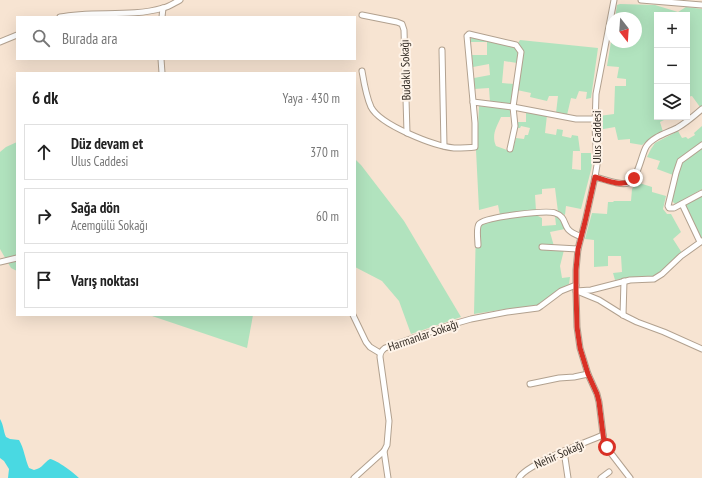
<!DOCTYPE html>
<html lang="tr">
<meta charset="utf-8">
<style>
body{margin:0;font-family:"PT Sans Narrow",sans-serif;background:#f6f6f6;color:#222}
.controls{position:absolute;right:12px;top:12px;display:grid;overflow:hidden;border-radius:0px;box-shadow:0 4px 16px #0002}
.controls button{width:36px;height:36px;display:grid;place-items:center;padding:0;border:0;border-bottom:1px solid #e0e0e0;background:#fff;color:#222;font:20px sans-serif}
.compass{position:absolute;left:606px;top:12px;width:36px;height:36px;border-radius:50%;background:#fff;box-shadow:0 4px 16px #0002;rotate:163deg}
.stop{position:absolute;width:12px;height:12px;margin:-9px;border:3px solid #d93025;border-radius:50%;background:#fff}
.stop.end{background:#d93025;border-color:#fff;box-shadow:0 1px 4px #0008}
.list{margin:0;padding:0;list-style:none}
h2{display:flex;justify-content:space-between;align-items:center;height:52px;margin:0;padding:0 16px;font-size:17px}
h2 small{font-size:13px;font-weight:400;color:#767676}
.list li{display:grid;grid-template-columns:26px 1fr auto;gap:12px;align-items:center;box-sizing:border-box;height:56px;margin:0 8px 8px;padding:0 8px;border:1px solid #e0e0e0;border-radius:0px}
.list b{display:block;font-size:15px;white-space:nowrap}
.list p{margin:0;font-size:13px;white-space:nowrap;color:#767676}
.list em{font-size:13px;font-style:normal;color:#767676}
.icon{flex:none;width:22px;height:22px;fill:none;stroke:currentColor;stroke-width:2;stroke-linecap:round;stroke-linejoin:round}
.map{position:relative;flex:none;width:702px;height:478px;overflow:hidden}
.search{position:absolute;background:#fff;box-shadow:0 4px 16px #0002;left:16px;top:16px;width:340px;height:44px;display:flex;align-items:center;gap:10px;box-sizing:border-box;padding:0 14px;border-radius:0px;color:#767676;font-size:15px}
.panel{position:absolute;background:#fff;box-shadow:0 4px 16px #0002;left:16px;top:72px;width:340px;height:244px;border-radius:0px}
.map>svg:first-child{display:block}
.green{fill:#b1e3be}
.water{fill:#49d9e2}
.lines{fill:none;stroke-linecap:round;stroke-linejoin:round}
.minor-casing{stroke:#b2a18f;stroke-width:7}
.minor{stroke:#fff;stroke-width:5}
.route{stroke:#d93025;stroke-width:5}
.labels{text-anchor:middle;dominant-baseline:central;stroke-width:4;stroke-linejoin:round;paint-order:stroke}
.street-label{font-size:12px;fill:#312a23;stroke:#fef3e8}
</style>
<div class="map">
<svg width="702" height="478" viewBox="0 0 702 478">
<rect width="100%" height="100%" fill="#f7e4d2"/>
<g class="green">
<polygon points="620,4 655,5 678,12 686,7 702,9 702,106 700,107 692,96 687,97 687,15 657,15 657,117 670,117 660,122 663,132 648,140 642,145 630,143 630,139 618,140 615,127 598,130 599,116 614,114 615,86 626,86 626,79 617,78 619,67 607,66 612,36 612,42 636,42 636,18 615,18 617,5"/>
<polygon points="471,36 514,46 518,50 517,63 504,61 502,83 514,84 511,104 490,102 489,88 474,89 474,78 490,75 489,64 473,67 472,55 487,55 487,42 471,42"/>
<polygon points="520,40 598,48 591,98 586,99 587,92 579,91 576,99 571,98 567,115 556,113 558,96 549,96 547,101 530,97 531,93 517,90 522,53 518,43"/>
<path d="M479,106L510,109V117H501C497,126 491,135 496,146L507,150L513,149L516,138L524,139L525,135H528L530,128L521,126L520,128H516L517,122H526V111L547,115L545,133L556,135L557,129L563,130L562,136L571,138L572,135L578,136L580,151H573L572,169L581,170V153H591L592,164L591,170L581,209L566,206L565,215L558,212L555,188L542,189V194L535,195L536,211L500,215L498,205L479,210L476,150L477,148Z"/>
<path d="M702,126V142C688,153 679,158 673,175L657,169L660,161L647,157L651,149L655,143L678,131L682,138L686,137L688,139L695,135L694,133Z"/>
<polygon points="17,142 17,271 11,268 0,249 0,152 6,147"/>
<polygon points="702,148 702,189 678,203 675,204 671,200 678,172 682,162"/>
<polygon points="355,159 361,165 404,221 461,317 411,334 399,301 382,281 355,267"/>
<polygon points="636,182 652,187 652,192 666,196 663,209 667,214 671,214 681,232 673,239 682,253 655,277 632,277 615,280 613,273 622,272 621,256 608,256 608,266 594,267 594,240 585,239 592,213 607,214 608,202 613,202 614,201 631,201 632,189"/>
<polygon points="702,195 702,240 685,205"/>
<path d="M536,215L542,218V226L556,225L555,216C561,219 563,223 565,229L550,232L555,250H564L560,266L562,278L570,277L569,284L559,289L540,304L536,306L506,309L474,314L476,226L502,218Z"/>
<polygon points="149,315 253,315 247,348"/>
</g>
<path class="water" d="M0,419C4,426 3,430 6,437L10,439L19,440C24,448 25,459 29,468L34,470C43,468 43,463 50,459C57,460 74,473 79,478H8L9,469L4,461L0,458Z"/>
<g class="lines">
<g class="minor-casing">
<g id="minor">
<polyline points="614,0 596,94 595,126 597,165 595,177 585,222 578,249 576,270 576,291 577,327 580,348 588,374 597,394 599,402 604,442 610,452 630,478"/>
<polyline points="641,0 702,5"/>
<polyline points="362,15 397,22 402,24 404,30 407,133"/>
<path d="M60,17C94,10 129,18 163,8C169,7 174,3 180,0"/>
<polyline points="162,17 163,8"/>
<polyline points="0,42 17,35"/>
<polyline points="442,50 444,146"/>
<polyline points="161,59 162,73"/>
<path d="M362,71C364,83 366,96 371,107C380,125 434,146 454,148C461,148 468,148 475,147V123L467,36L469,34L473,35L516,45L521,52L513,107L515,126L510,149"/>
<polyline points="473,102 513,107 576,119 595,119"/>
<polyline points="702,145 680,161 676,173 668,206 669,208 674,208 702,193"/>
<path d="M595,177C603,179 621,186 628,183C638,179 641,156 646,147C652,137 667,133 677,128C686,123 694,116 702,109"/>
<polyline points="682,204 700,242"/>
<path d="M478,245C478,240 476,228 479,224C483,217 546,210 555,213C567,217 563,226 570,231C573,234 578,235 581,237"/>
<polyline points="542,247 578,249"/>
<polyline points="0,262 17,258"/>
<polyline points="576,291 591,290 630,280 654,279 662,274 681,256 702,241"/>
<polyline points="577,291 599,300 623,315 637,322 664,332 702,349"/>
<polyline points="353,315 366,342 370,347 380,353"/>
<polyline points="623,315 624,281"/>
<polyline points="530,384 559,378 574,377 588,374"/>
<polyline points="384,451 388,478"/>
<polyline points="564,451 568,478"/>
<path d="M354,478L384,451L387,445L389,421L380,357C380,353 381,351 385,348L450,325L471,319L507,312L538,308L541,306L561,291L576,285"/>
<path d="M519,478C526,464 587,442 603,435"/>
<polyline points="601,478 609,472"/>
</g>
</g>
<use href="#minor" class="minor"/>
</g>
<g class="lines">
<path class="route" d="M607,447L604,442L599,402L597,394L588,374L580,348L577,327L576,291V270L578,249L585,222L595,177C606,180 625,189 634,178"/>
</g>
<g class="labels">
<g class="street-label">
<text transform="translate(405 70) rotate(-92)">Budaklı Sokağı</text>
<text transform="translate(596 137) rotate(-90)">Ulus Caddesi</text>
<text transform="translate(423 335) rotate(-19)">Harmanlar Sokağı</text>
<text transform="translate(559 454) rotate(-24)">Nehir Sokağı</text>
</g>
</g>
</svg>
<div class="controls">
<button>+</button>
<button>−</button>
<button><svg class="icon" aria-label="layers" viewBox="0 0 24 24"><path d="M12 4l9 5-9 5-9-5zM3 14l9 5 9-5"/></svg></button>
</div>
<svg class="compass" viewBox="-18 -18 36 36"><path d="M0-13l5 13h-10z" fill="#e53935"/><path d="M0 13l5-13h-10z" fill="#767676"/></svg>
<div class="stop" style="left:607px;top:447px"></div>
<div class="stop end" style="left:634px;top:178px"></div>
<div class="search"><svg class="icon" aria-label="search" viewBox="0 0 24 24"><circle cx="10" cy="10" r="6"/><path d="M15 15l6 6"/></svg>Burada ara</div>
<section class="panel">
<h2>6 dk<small>Yaya · 430 m</small></h2>
<ul class="list">
<li><svg class="icon" aria-label="ahead" viewBox="0 0 24 24"><path d="M12 20V5M6 11l6-6 6 6"/></svg><div><b>Düz devam et</b><p>Ulus Caddesi</p></div><em>370 m</em></li>
<li><svg class="icon" aria-label="right" viewBox="0 0 24 24"><path d="M7 20v-9h11M14 6l5 5-5 5"/></svg><div><b>Sağa dön</b><p>Acemgülü Sokağı</p></div><em>60 m</em></li>
<li><svg class="icon" aria-label="arrive" viewBox="0 0 24 24"><path d="M6 21V4h12l-3 4 3 4H6"/></svg><div><b>Varış noktası</b></div></li>
</ul>
</section>
</div>
